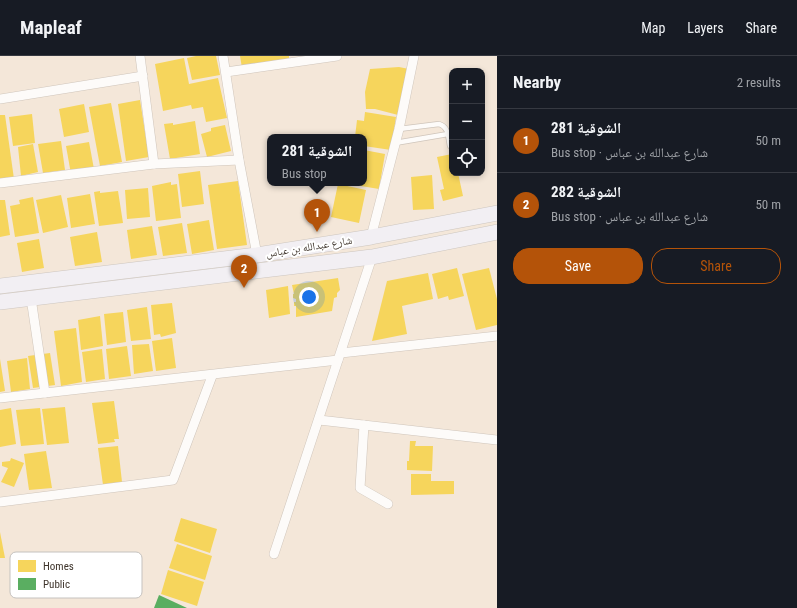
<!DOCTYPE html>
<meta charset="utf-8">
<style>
body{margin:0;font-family:"Roboto Condensed","Noto Naskh Arabic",sans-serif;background:#20242c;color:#f1f3f6}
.controls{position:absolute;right:12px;top:12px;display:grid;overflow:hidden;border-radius:8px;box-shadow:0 2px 6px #0003}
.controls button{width:36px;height:36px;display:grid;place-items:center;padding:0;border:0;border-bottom:1px solid #363941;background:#171b24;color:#f1f3f6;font:20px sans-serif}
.you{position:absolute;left:309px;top:241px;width:14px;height:14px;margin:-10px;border:3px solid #fff;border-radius:50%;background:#1a73e8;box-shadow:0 0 0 6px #1a73e833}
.badge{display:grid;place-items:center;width:26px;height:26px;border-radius:50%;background:#b45309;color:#fff;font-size:13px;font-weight:700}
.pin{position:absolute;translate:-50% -33px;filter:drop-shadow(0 1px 2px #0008)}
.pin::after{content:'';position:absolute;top:21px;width:14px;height:12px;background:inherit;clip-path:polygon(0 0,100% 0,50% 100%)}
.popup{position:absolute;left:267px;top:78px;width:100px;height:52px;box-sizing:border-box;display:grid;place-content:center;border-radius:8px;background:#171b24;filter:drop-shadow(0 1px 3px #0005);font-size:13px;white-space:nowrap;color:#9ea1a6}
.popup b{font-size:15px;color:#f1f3f6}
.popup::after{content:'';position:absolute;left:50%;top:100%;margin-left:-8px;border:8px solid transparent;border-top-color:#171b24}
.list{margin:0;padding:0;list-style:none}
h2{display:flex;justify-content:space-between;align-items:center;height:52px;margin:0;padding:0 16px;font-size:17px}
h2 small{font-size:13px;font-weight:400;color:#9ea1a6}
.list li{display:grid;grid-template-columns:26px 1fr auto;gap:12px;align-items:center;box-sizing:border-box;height:64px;padding:0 16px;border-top:1px solid #363941}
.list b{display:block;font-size:15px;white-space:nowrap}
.list p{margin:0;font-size:13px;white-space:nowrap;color:#9ea1a6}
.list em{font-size:13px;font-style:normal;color:#9ea1a6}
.actions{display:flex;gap:8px;padding:12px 16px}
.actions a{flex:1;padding:9px 0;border:1px solid #b45309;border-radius:16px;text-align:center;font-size:14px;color:#b45309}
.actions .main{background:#b45309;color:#fff}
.icon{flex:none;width:22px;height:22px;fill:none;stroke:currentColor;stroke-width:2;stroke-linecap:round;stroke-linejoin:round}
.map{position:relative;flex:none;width:497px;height:552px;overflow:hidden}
header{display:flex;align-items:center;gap:24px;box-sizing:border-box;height:56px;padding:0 20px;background:#171b24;border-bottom:1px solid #363941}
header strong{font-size:19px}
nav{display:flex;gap:22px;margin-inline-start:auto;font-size:14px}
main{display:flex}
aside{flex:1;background:#171b24}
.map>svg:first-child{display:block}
.homes{fill:#f6d55c}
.public{fill:#5aae61}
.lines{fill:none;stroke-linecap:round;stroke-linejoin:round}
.service-casing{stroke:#cfc5bb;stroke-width:6}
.minor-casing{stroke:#cfc5bb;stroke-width:10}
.primary-casing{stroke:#cdc6bf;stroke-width:16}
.service{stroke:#fdfbf9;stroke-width:4.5}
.minor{stroke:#fdfbf9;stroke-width:9}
.primary{stroke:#f2eff3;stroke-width:15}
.labels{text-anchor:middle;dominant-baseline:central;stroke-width:4;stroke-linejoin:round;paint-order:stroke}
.street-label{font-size:11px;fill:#3e342b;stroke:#fff}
.key{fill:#fff;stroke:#c5c2bf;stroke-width:1}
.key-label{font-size:11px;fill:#3e342b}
</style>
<header>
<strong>Mapleaf</strong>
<nav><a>Map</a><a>Layers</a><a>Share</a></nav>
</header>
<main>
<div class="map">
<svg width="497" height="552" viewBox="0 0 497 552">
<rect width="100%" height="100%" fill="#f4e7d9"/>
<g class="homes">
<polygon points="196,0 216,0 220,19 192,24 187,2"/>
<polygon points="240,0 289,0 289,3 242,12"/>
<polygon points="184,2 189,28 218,22 227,62 206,66 203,51 192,53 191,49 163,55 155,8"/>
<polygon points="399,11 409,13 398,59 375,53 366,53 365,36 370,13"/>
<polygon points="140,44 149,101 126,105 118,48"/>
<polygon points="111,47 122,106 100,110 89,51"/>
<polygon points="84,48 89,76 64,81 59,53"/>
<polygon points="365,56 396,61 391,94 364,90 364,81 355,81 357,64 364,65"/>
<polygon points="32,58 35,87 13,90 9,61"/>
<polygon points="0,59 5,59 14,123 0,125"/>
<polygon points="195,65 200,98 170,103 164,68 173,67 173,69"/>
<polygon points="225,69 231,95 207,101 201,78 211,75 211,72"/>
<polygon points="61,85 65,114 43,117 38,88"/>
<polygon points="89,86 94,113 71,118 66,90"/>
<polygon points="33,88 38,116 21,120 18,91"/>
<polygon points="364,94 385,98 379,133 349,128 364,127"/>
<polygon points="452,98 452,117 458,117 463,140 443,145 440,134 444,133 437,101"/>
<polygon points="200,115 204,148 182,151 178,118"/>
<polygon points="432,119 434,153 413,154 411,121"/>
<polygon points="238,125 247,189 217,193 208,129"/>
<polygon points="171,126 171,129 177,128 181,162 156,165 152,130"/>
<polygon points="338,128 366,134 359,167 331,161"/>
<polygon points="148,132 150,161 127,163 125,134"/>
<polygon points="100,135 100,137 118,135 123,167 99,170 94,136"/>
<polygon points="90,138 95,168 71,172 67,142"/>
<polygon points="61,139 68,171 43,177 36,144"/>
<polygon points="33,141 39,177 15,181 10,150 20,148 19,144"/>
<polygon points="0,144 5,144 10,179 0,181"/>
<polygon points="209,164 214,194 192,198 187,168"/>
<polygon points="182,167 187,197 163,200 158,171"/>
<polygon points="152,170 157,199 131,203 127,174"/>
<polygon points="97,176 102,206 75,210 70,181"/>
<polygon points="39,183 44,212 22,216 17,187"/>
<polygon points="457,212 464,240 449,244 448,240 438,243 432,218"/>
<polygon points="489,212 497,243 497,269 476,274 462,218"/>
<polygon points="428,217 433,243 402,250 407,278 372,285 387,225"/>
<polygon points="338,222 340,234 337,237 337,241 334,242 332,255 296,261 296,250 294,250 294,246 296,246 296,243 293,242 293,238 294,238 292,229"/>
<polygon points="288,230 290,258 269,262 266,234"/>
<polygon points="172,247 176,277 161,281 160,278 154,279 151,249"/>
<polygon points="147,251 151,283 131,285 127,254"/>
<polygon points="123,256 126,286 107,289 104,258"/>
<polygon points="100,260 103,290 81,294 78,264"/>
<polygon points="76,272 82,326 61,330 54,275"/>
<polygon points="172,282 176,312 156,315 152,285"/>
<polygon points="149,288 153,315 134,318 132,289"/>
<polygon points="127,290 131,320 109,323 106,293"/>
<polygon points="102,293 105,323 86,326 82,296"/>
<polygon points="50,297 55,329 33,332 28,300"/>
<polygon points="27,302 30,333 11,336 7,305"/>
<polygon points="0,303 5,335 0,336"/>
<polygon points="114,345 119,383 114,383 115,386 98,388 92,347"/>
<polygon points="65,351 69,387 47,389 42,353"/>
<polygon points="11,352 16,388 0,391 0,354"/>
<polygon points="40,352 44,388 21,390 16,354"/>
<polygon points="410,385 416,385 415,390 433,390 432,415 407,414 407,405 409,405"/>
<polygon points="118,390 122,426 103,429 98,392"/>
<polygon points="46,395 52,432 29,434 24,398"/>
<polygon points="11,402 24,407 14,431 1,426 8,412 2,410 2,406 10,405"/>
<polygon points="411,418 431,418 431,425 454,425 454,438 411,439"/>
<polygon points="181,462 217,473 210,497 174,485"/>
<polygon points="0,476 5,502 0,502"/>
<polygon points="177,488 212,500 205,524 169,512"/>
<polygon points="168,514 204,526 197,550 161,538"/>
</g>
<polygon class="public" points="159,539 187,552 154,552"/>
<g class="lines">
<g class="service-casing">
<g id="service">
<path d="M399,73L439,68C449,71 448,81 450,90"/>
<polyline points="395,87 448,78"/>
</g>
</g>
<g class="minor-casing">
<g id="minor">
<polyline points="140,0 154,108"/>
<polyline points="223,0 239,104 257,199"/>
<polyline points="226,16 337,0"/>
<polyline points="0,43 143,20"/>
<polyline points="0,127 154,108 239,104"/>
<polyline points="371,181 399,73 414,0"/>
<polyline points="31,242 45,337"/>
<polyline points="341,297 497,280"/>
<polyline points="0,342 338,304"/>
<polyline points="319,364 497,384"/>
<polyline points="364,369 360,432 388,448"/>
<polyline points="0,446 173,424 212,320"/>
<polyline points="274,498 372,201"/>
</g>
</g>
<g class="primary-casing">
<g id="primary">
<polyline points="0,230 257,199 371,181 497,157"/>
<polyline points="0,246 372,201 497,176"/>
</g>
</g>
<use href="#service" class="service"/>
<use href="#minor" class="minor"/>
<use href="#primary" class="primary"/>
</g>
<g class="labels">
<g class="street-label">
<text transform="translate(309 191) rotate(-9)">شارع عبدالله بن عباس</text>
</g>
</g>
<rect x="10" y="496" width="132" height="46" rx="6" class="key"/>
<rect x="18" y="504" width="18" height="12" fill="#f6d55c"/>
<rect x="18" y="522" width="18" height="12" fill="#5aae61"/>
<g class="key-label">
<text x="43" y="514">Homes</text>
<text x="43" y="532">Public</text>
</g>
</svg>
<div class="controls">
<button>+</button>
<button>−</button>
<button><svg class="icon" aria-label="locate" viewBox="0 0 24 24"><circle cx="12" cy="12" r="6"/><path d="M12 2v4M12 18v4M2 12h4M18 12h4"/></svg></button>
</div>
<div class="you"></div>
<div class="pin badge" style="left:317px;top:176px">1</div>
<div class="popup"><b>الشوقية 281</b>Bus stop</div>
<div class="pin badge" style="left:244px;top:232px">2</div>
</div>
<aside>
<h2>Nearby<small>2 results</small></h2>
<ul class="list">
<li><span class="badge">1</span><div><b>الشوقية 281</b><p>Bus stop · شارع عبدالله بن عباس</p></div><em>50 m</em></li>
<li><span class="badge">2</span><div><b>الشوقية 282</b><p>Bus stop · شارع عبدالله بن عباس</p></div><em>50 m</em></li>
</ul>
<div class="actions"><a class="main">Save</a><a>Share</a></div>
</aside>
</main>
